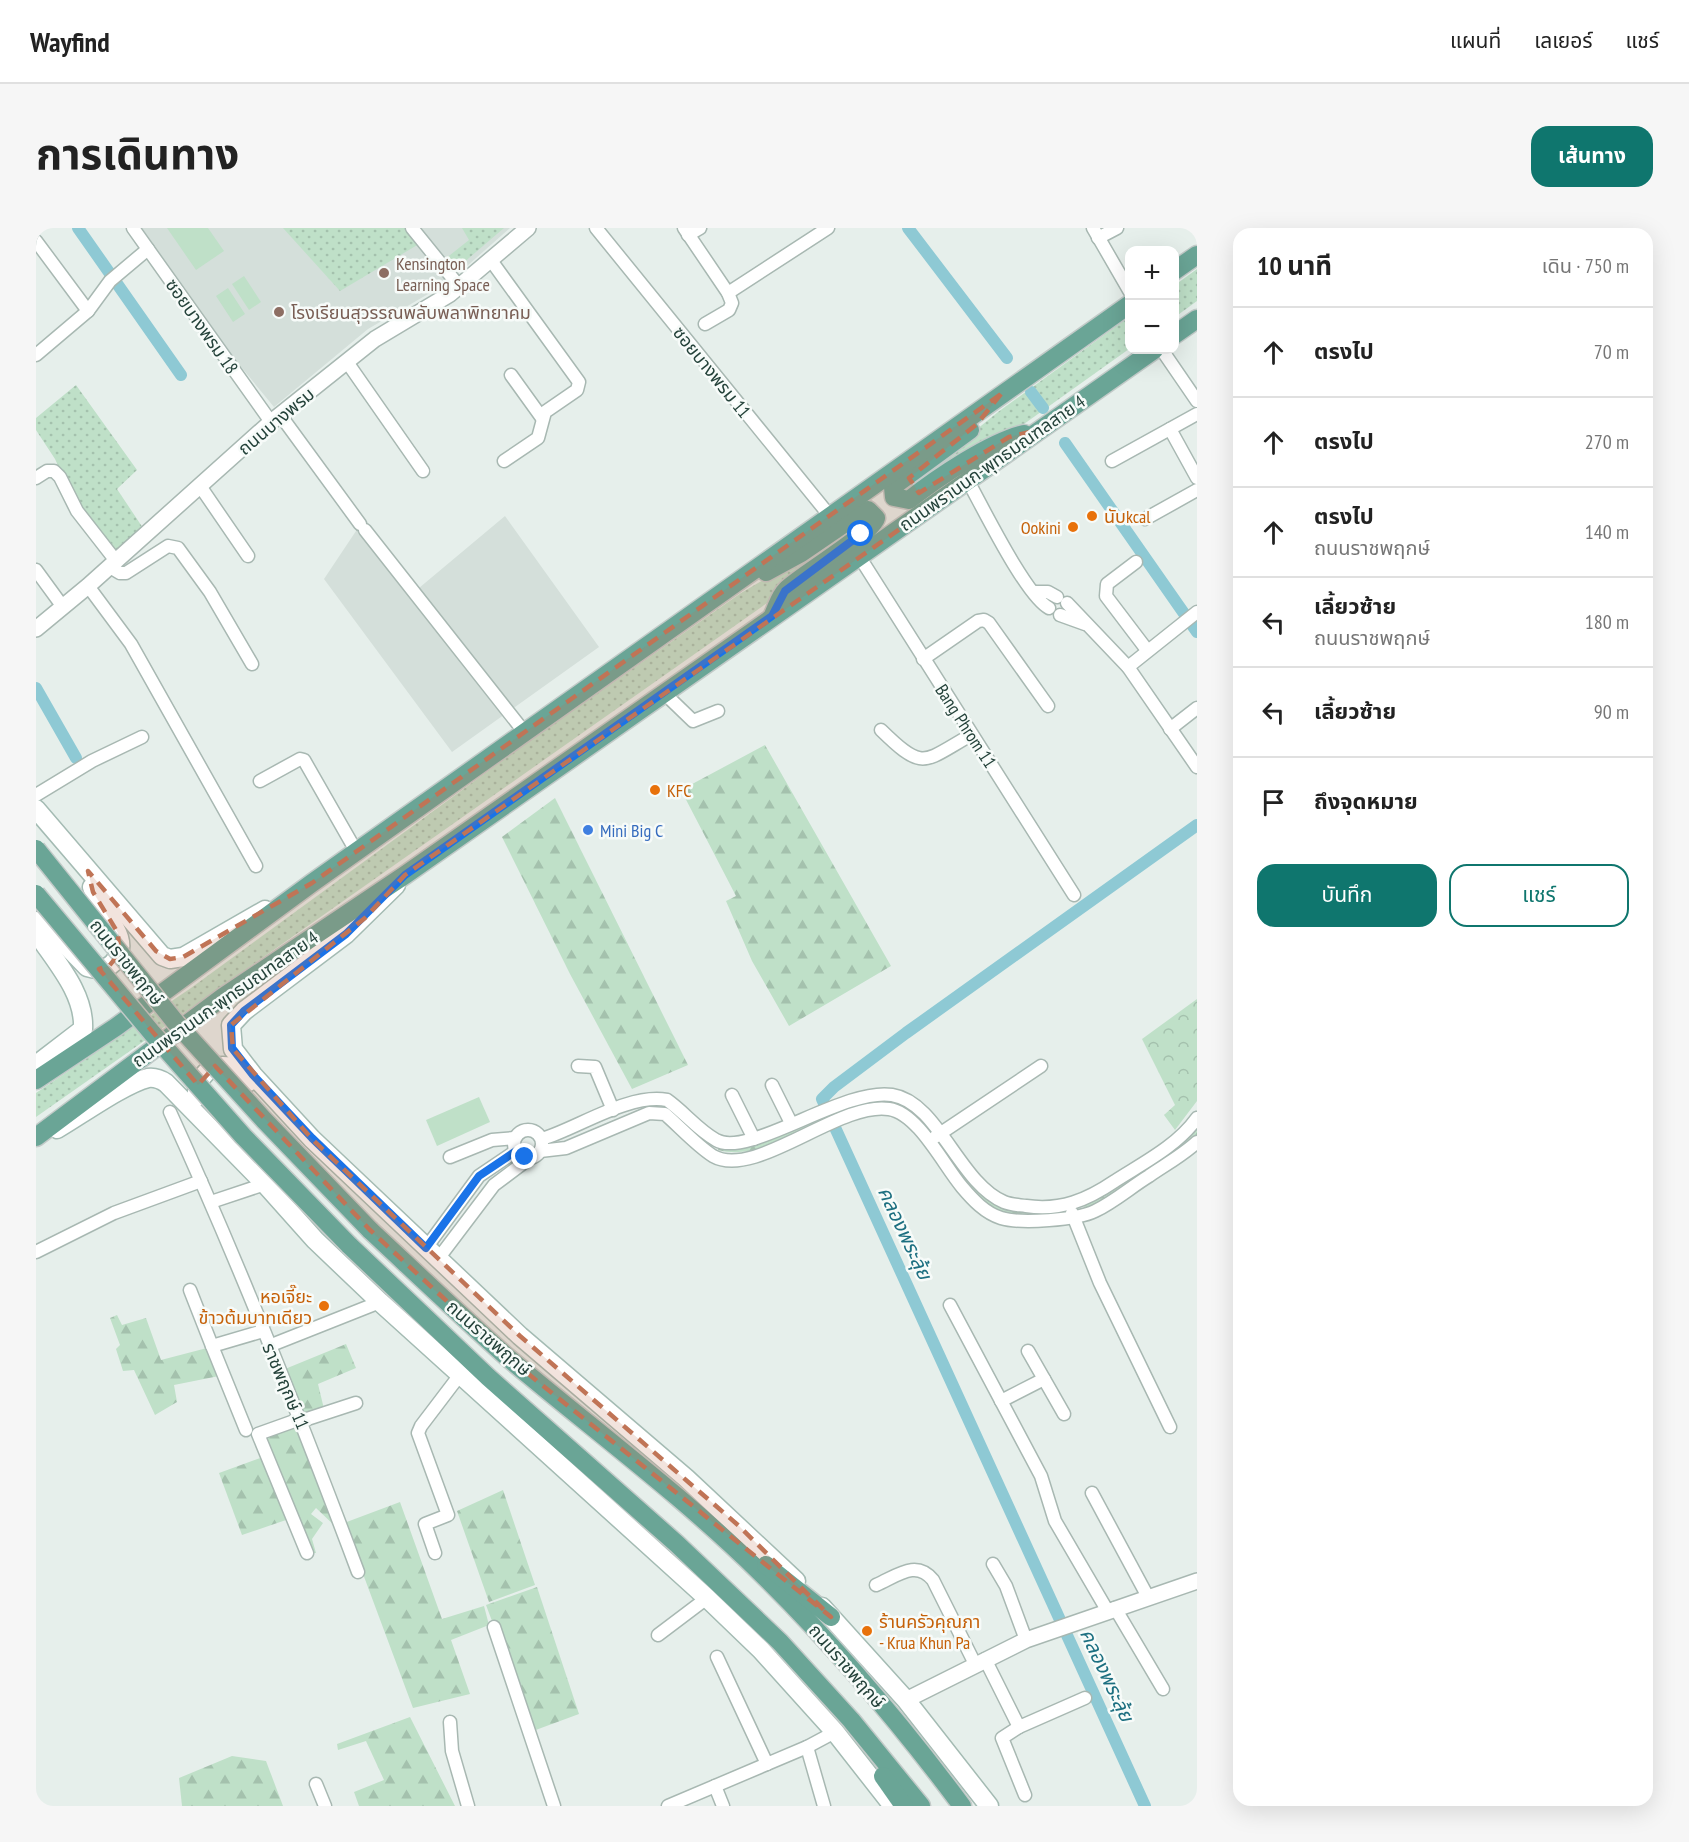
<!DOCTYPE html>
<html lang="th">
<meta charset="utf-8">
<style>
body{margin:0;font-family:"PT Sans Narrow","Noto Sans Thai",sans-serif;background:#f6f6f6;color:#222}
.controls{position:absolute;right:18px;top:18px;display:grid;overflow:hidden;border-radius:12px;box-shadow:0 6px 24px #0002}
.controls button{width:54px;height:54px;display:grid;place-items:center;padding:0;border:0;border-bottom:2px solid #e0e0e0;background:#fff;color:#222;font:30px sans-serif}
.stop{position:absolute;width:18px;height:18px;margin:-14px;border:4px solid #1a73e8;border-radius:50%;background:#fff}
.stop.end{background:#1a73e8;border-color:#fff;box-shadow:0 2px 6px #0008}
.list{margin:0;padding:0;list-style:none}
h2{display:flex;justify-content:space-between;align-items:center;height:78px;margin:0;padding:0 24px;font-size:26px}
h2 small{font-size:20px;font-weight:400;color:#767676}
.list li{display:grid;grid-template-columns:39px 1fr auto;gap:18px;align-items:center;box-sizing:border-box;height:90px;padding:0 24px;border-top:2px solid #e0e0e0}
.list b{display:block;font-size:22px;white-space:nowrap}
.list p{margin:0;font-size:20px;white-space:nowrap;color:#767676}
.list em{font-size:20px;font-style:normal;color:#767676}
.actions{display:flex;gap:12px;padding:18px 24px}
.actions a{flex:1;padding:14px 0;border:2px solid #0f766e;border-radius:18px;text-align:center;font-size:21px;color:#0f766e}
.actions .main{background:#0f766e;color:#fff}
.icon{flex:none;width:33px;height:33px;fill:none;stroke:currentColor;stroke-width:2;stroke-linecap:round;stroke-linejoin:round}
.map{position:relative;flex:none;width:1161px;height:1578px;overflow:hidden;border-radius:18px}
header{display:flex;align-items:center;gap:36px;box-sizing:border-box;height:84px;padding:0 30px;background:#fff;border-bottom:2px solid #e0e0e0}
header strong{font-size:28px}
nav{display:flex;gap:33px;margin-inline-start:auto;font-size:21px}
.intro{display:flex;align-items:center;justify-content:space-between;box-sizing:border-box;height:144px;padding:0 36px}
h1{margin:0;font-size:42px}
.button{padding:15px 27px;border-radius:18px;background:#0f766e;color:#fff;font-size:21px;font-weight:700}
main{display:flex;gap:36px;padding:0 36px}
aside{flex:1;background:#fff;border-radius:18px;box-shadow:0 6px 24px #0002}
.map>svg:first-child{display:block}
.built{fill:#d4dfda}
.grass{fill:url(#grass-dots)}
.forest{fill:url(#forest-firs)}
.park{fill:url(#park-crowns)}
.pitch{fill:#bfe0c8}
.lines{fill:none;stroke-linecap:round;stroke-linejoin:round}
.canal{stroke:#8ec9d4;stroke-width:12}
.minor-casing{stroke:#a8b8b2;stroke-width:15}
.tertiary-casing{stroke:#a8b8b2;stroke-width:18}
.secondary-casing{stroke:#a4bbb3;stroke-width:21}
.primary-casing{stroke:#c2cac8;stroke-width:21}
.minor{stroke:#fff;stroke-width:12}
.tertiary{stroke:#fff;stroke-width:15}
.secondary{stroke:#fff;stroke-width:18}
.primary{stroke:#6aa596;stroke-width:18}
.primary-bridge-casing{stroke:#c2cac8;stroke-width:21;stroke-linecap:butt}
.primary-bridge{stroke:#6aa596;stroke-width:18}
.route{stroke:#1a73e8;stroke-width:8}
.marked{fill:#c07456;fill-opacity:0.2;stroke:#c07456;stroke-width:4.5;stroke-dasharray:12 8;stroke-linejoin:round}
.education-dot{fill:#8d6e63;stroke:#f7fbf9;stroke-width:2}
.food-dot{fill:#e8710a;stroke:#f7fbf9;stroke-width:2}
.shop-dot{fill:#3f7fe0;stroke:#f7fbf9;stroke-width:2}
.labels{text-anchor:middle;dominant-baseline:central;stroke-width:5;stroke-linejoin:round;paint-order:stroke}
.education-label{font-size:18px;fill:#785e54;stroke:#f7fbf9;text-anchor:start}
.street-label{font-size:18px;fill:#24423a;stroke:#f7fbf9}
.food-label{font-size:18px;fill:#c56008;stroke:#f7fbf9;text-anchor:start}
.shop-label{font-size:18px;fill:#366cbe;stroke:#f7fbf9;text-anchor:start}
.water-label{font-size:20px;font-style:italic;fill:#1c6f80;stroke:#f7fbf9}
</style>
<header>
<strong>Wayfind</strong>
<nav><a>แผนที่</a><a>เลเยอร์</a><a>แชร์</a></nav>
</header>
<div class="intro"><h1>การเดินทาง</h1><a class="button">เส้นทาง</a></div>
<main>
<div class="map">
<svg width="1161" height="1578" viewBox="0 0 1161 1578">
<defs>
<pattern id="grass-dots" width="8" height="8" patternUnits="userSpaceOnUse" patternTransform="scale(1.5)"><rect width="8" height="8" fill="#bfe0c8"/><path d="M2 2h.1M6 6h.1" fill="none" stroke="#a4c1ad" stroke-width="1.8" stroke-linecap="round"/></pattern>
<pattern id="forest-firs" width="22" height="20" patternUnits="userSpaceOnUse" patternTransform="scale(1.5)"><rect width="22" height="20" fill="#bfe0c8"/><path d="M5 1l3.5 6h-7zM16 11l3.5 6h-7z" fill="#a4c1ad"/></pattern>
<pattern id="park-crowns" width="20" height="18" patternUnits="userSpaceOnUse" patternTransform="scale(1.5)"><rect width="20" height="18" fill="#bfe0c8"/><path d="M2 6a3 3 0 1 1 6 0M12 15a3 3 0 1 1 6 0" fill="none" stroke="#a4c1ad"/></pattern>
</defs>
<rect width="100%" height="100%" fill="#e6efeb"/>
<g class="built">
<polygon points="106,0 370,0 411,55 332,101 238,179 201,134"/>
<polygon points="384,0 474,0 422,46"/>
<polygon points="469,288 563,419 416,524 288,351 322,300 338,307 383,360"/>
</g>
<g class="grass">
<polygon points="247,0 370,0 383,16 304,63"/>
<polygon points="426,0 468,0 419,42 409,31 433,12"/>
<polygon points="1161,41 1161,73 1139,89 1139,57"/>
<polygon points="1093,89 1093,121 981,201 870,268 865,263 962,184"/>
<polygon points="40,157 101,242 81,261 107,300 78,324 41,278 19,231 0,202 0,190"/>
<polygon points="829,293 734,373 0,889 0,865 155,760 485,519 705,365 758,334 815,295"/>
</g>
<g class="forest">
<polygon points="729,517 855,738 753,798 716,733 690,673 700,668 645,562"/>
<polygon points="519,570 652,837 596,861 534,746 466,609"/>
<path d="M776,891L779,897C748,910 716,931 682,922L684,917Z"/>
<polygon points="1161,897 1161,907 1149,918 1050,982 1047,976"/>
<path d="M906,912L945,964L1025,982V988C1009,988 993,990 977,988C940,983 919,943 900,916Z"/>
<polygon points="81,1087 86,1097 110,1090 125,1132 171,1120 183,1148 138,1157 141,1174 119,1187 98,1142 87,1143 80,1121 84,1117 74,1090"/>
<polygon points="310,1116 320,1140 282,1156 288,1181 268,1187 249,1141"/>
<polygon points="261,1195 300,1299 280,1280 275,1286 287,1295 276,1311 280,1325 271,1325 227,1210"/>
<polygon points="227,1229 253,1291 206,1307 183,1245"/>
<polygon points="467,1262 499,1357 453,1374 421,1283"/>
<polygon points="364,1274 406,1391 448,1378 453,1397 415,1412 434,1466 377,1480 308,1295"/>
<polygon points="501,1359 543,1486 497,1503 450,1377"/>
<polygon points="374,1489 419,1578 323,1578 318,1564 348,1552 330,1513 302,1522 301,1516"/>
<polygon points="196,1528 230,1533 247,1578 146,1578 143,1550"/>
</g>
<polygon class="park" points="1161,771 1161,873 1139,902 1128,887 1139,877 1106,811"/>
<g class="pitch">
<polygon points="131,0 172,0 188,23 160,42"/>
<polygon points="208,48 225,74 213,82 196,56"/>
<polygon points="192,60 209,86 197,94 180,68"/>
<polygon points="443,869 454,894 401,918 390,892"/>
</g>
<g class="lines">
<g class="canal">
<polyline points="42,0 145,147"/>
<polyline points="872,0 971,130"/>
<polyline points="995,164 1007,180"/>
<polyline points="1029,215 1161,404"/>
<polyline points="0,460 40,530"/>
<polyline points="1109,1578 786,871 798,859 870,805 1161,597"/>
</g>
<g class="minor-casing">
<g id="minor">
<polyline points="97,0 235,194"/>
<polyline points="376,0 423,58"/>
<polyline points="560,0 793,287"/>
<polyline points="648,0 692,65 696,75 693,82 669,96"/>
<polyline points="1057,0 1094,64"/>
<polyline points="652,7 664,0"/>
<polyline points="1062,10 1081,0"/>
<polyline points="0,13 52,83"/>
<polyline points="454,31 543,154 541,162 509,184 502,210 468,233"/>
<polyline points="692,65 792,0"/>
<polyline points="1126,122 1161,173"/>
<polyline points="0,127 52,83 74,53 112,21"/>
<polyline points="311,134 387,243"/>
<polyline points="475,147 506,190"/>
<polyline points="245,188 324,296"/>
<polyline points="1134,201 1161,250"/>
<polyline points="1076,233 1161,186"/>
<polyline points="0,250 11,243 18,243 24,249 41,283 80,333"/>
<path d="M932,253C947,280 990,368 1013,380"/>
<polyline points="164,258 212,328"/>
<polyline points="1109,291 1161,262"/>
<polyline points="329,302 489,505"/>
<polyline points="823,328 1038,667"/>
<polyline points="1100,334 1071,356 1070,368 1111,422"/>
<polyline points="74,339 84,345 90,345 132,318 142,320 174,364 216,436"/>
<polyline points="0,342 27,379"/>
<polyline points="52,358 95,416 220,638"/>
<polyline points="999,364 1012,364 1021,369"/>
<polyline points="1031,375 1092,439 1161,539"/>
<polyline points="1024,387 1049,396"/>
<polyline points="887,431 942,393 948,392 953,395 1012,478"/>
<polyline points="1092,439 1161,384"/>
<polyline points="628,465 657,493 682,483"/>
<polyline points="1134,501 1161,480"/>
<path d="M845,502C888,544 887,534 935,507"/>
<polyline points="224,553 264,531 268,532 320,623"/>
<polyline points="0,567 56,533 106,509"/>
<polyline points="542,838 559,839 577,882"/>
<polyline points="736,857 755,895"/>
<polyline points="696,867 718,911"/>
<path d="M134,884C203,1035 264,1189 322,1344"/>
<circle cx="492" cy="916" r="14"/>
<polyline points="899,909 1005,838"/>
<path d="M506,911C542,900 593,865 631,872C648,884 662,902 680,912C712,931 808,859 856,867C902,874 923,955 968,974C975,977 983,977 990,978C1025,983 1051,972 1079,953C1107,935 1141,918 1161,890"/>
<path d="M504,923L530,920L613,885L629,886C644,899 660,917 677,928C719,952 803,873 853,881C882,885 908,938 926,959C937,972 949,985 965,990C985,996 1041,992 1059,983C1078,974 1095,959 1113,948C1129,937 1147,927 1161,914"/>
<polyline points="414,929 456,912 479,910"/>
<polyline points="175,974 229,956"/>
<polyline points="1036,985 1064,1055 1134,1199"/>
<polyline points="390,1020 443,948 480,923"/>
<polyline points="0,1024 78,985 165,953"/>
<polyline points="402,1031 458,957 494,930"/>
<polyline points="154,1062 176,1118"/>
<polyline points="914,1077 1005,1248 1019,1293 1071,1382"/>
<polyline points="233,1118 344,1074"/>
<polyline points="1008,1151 1028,1186"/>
<polyline points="965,1173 1008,1151 992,1123"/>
<polyline points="264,1191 222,1206 271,1325"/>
<polyline points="265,1193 320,1175"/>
<polyline points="210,1202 176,1118 227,1103"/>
<polyline points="1056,1265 1112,1369"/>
<polyline points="399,1325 389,1296 412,1287 382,1205 385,1198 423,1148"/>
<polyline points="957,1336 970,1358 990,1412"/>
<path d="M840,1357C861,1348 880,1331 897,1352L939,1436"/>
<polyline points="1079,1380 1127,1461"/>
<polyline points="458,1399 518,1578"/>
<polyline points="622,1407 671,1370"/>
<polyline points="681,1429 731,1536"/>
<polyline points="949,1431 983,1499 1049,1470"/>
<polyline points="414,1494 416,1523 432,1578"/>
<polyline points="983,1499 966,1510 989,1567"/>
<polyline points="771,1519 788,1578"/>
<polyline points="280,1556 289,1578"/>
<polyline points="679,1558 687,1578"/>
<polyline points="632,1578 771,1519 799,1504"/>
</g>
</g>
<g class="tertiary-casing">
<g id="tertiary">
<polyline points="0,401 52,358 235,194 339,111 414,66 492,0"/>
<polyline points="870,1472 990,1412 1161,1353"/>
</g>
</g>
<g class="secondary-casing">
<g id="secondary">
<polyline points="0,581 126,728 134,731 147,729 229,682"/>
<polyline points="360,657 310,706 208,783 195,797 197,821 217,847 276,911 484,1108 650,1250 760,1353"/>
<path d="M0,693L12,699L51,739C60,742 70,742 77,735C100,711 62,682 56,659"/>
<path d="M0,704C19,733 49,765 47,801L0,837"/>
<path d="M161,869C159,850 175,834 194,839C202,842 207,848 213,854"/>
<path d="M21,901C45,887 88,856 112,850C119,849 124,851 130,855L229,956L279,1012L344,1074L671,1370L725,1422L799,1504L857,1578"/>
<polyline points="786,1379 870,1472 953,1578"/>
</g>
</g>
<g class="primary-casing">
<g id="primary">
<polyline points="1138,43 1161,27"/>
<polyline points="1138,107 1161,91"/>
<path d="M934,202L863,254L857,259L858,269L873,272C901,250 954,214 988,206"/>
<path d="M730,344L765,325L825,284L832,282L840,290C836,306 766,346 750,362C743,369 741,379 737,387"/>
<polyline points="0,852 80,799 276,655 1094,76"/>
<polyline points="0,909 187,769 369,647 1118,122"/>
<path d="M334,1002C379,1044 424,1087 470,1128C555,1200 645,1266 725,1345C798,1417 865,1496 926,1578"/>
<polyline points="313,1017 452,1149 641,1316 744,1414 815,1492 885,1578"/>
<polyline points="730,1337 795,1389"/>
<polyline points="847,1548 868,1578"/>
</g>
</g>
<use href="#minor" class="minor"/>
<use href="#tertiary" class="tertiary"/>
<use href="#secondary" class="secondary"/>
<use href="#primary" class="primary"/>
<g class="primary-bridge-casing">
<g id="primary-bridge">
<polyline points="0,621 140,795 228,892 334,1002"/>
<polyline points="0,666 116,805 207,908 313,1017"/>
</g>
</g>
<use href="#primary-bridge" class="primary-bridge"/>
</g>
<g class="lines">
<polyline class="route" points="489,929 480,923 443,948 390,1020 276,910 217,847 196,820 195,797 208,783 310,706 369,647 736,388 749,363 825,306"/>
</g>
<path class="marked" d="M965,166L941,196L873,250L883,265L973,209L1007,201L369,647L329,690L195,797L197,821L276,911L484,1108L703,1298L795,1389L470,1128L334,1002L179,838L162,857L63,741L73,738L83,726L82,705L57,664L52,643L120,723L134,731L147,729L276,655Z"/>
<g class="education-dot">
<circle cx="348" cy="45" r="6"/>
<circle cx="243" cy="84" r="6"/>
</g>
<g class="food-dot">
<circle cx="1056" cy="288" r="6"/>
<circle cx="1037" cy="299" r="6"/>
<circle cx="619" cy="562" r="6"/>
<circle cx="288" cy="1078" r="6"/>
<circle cx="831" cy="1403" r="6"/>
</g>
<circle class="shop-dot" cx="552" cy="602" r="6"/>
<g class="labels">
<g class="education-label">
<text x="360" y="35">Kensington<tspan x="360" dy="21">Learning Space</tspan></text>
<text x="255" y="84">โรงเรียนสุวรรณพลับพลาพิทยาคม</text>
</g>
<g class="street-label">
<text transform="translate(166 98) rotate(55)">ซอยบางพรม 18</text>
<text transform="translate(676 144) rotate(51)">ซอยบางพรม 11</text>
<text transform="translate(240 193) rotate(-40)">ถนนบางพรม</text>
<text transform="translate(956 235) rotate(-35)">ถนนพรานนก-พุทธมณฑลสาย 4</text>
<text transform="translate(930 498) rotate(57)">Bang Phrom 11</text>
<text transform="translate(91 734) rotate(51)">ถนนราชพฤกษ์</text>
<text transform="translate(189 771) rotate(-35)">ถนนพรานนก-พุทธมณฑลสาย 4</text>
<text transform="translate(453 1110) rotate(41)">ถนนราชพฤกษ์</text>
<text transform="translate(250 1158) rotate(67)">ราชพฤกษ์ 11</text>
<text transform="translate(811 1438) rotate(49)">ถนนราชพฤกษ์</text>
</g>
<g class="food-label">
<text x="1068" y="288">นับkcal</text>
<text x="1025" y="299" text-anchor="end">Ookini</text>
<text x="631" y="562">KFC</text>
<text x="276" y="1068" text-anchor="end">หอเจี๊ยะ<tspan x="276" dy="21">ข้าวต้มบาทเดียว</tspan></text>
<text x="843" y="1393">ร้านครัวคุณภา<tspan x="843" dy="21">- Krua Khun Pa</tspan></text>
</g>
<g class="shop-label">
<text x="564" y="602">Mini Big C</text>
</g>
<g class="water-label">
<text transform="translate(869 1005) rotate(65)">คลองพระลุ้ย</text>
<text transform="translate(1071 1447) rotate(65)">คลองพระลุ้ย</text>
</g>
</g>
</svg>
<div class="controls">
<button>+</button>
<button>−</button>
</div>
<div class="stop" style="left:825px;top:306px"></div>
<div class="stop end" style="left:489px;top:929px"></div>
</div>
<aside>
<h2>10 นาที<small>เดิน · 750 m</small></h2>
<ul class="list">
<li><svg class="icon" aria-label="ahead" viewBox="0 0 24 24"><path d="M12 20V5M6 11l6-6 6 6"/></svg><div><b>ตรงไป</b></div><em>70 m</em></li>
<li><svg class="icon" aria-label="ahead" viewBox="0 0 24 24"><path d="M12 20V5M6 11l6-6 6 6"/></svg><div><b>ตรงไป</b></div><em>270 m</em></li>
<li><svg class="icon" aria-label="ahead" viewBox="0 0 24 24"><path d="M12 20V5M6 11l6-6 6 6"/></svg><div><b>ตรงไป</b><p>ถนนราชพฤกษ์</p></div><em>140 m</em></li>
<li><svg class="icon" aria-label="left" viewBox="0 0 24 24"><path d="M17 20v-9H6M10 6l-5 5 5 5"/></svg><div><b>เลี้ยวซ้าย</b><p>ถนนราชพฤกษ์</p></div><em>180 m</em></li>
<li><svg class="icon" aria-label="left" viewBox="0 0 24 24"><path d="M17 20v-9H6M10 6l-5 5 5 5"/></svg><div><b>เลี้ยวซ้าย</b></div><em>90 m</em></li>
<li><svg class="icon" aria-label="arrive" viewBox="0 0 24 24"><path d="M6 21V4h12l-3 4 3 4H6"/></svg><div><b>ถึงจุดหมาย</b></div></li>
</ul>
<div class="actions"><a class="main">บันทึก</a><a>แชร์</a></div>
</aside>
</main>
